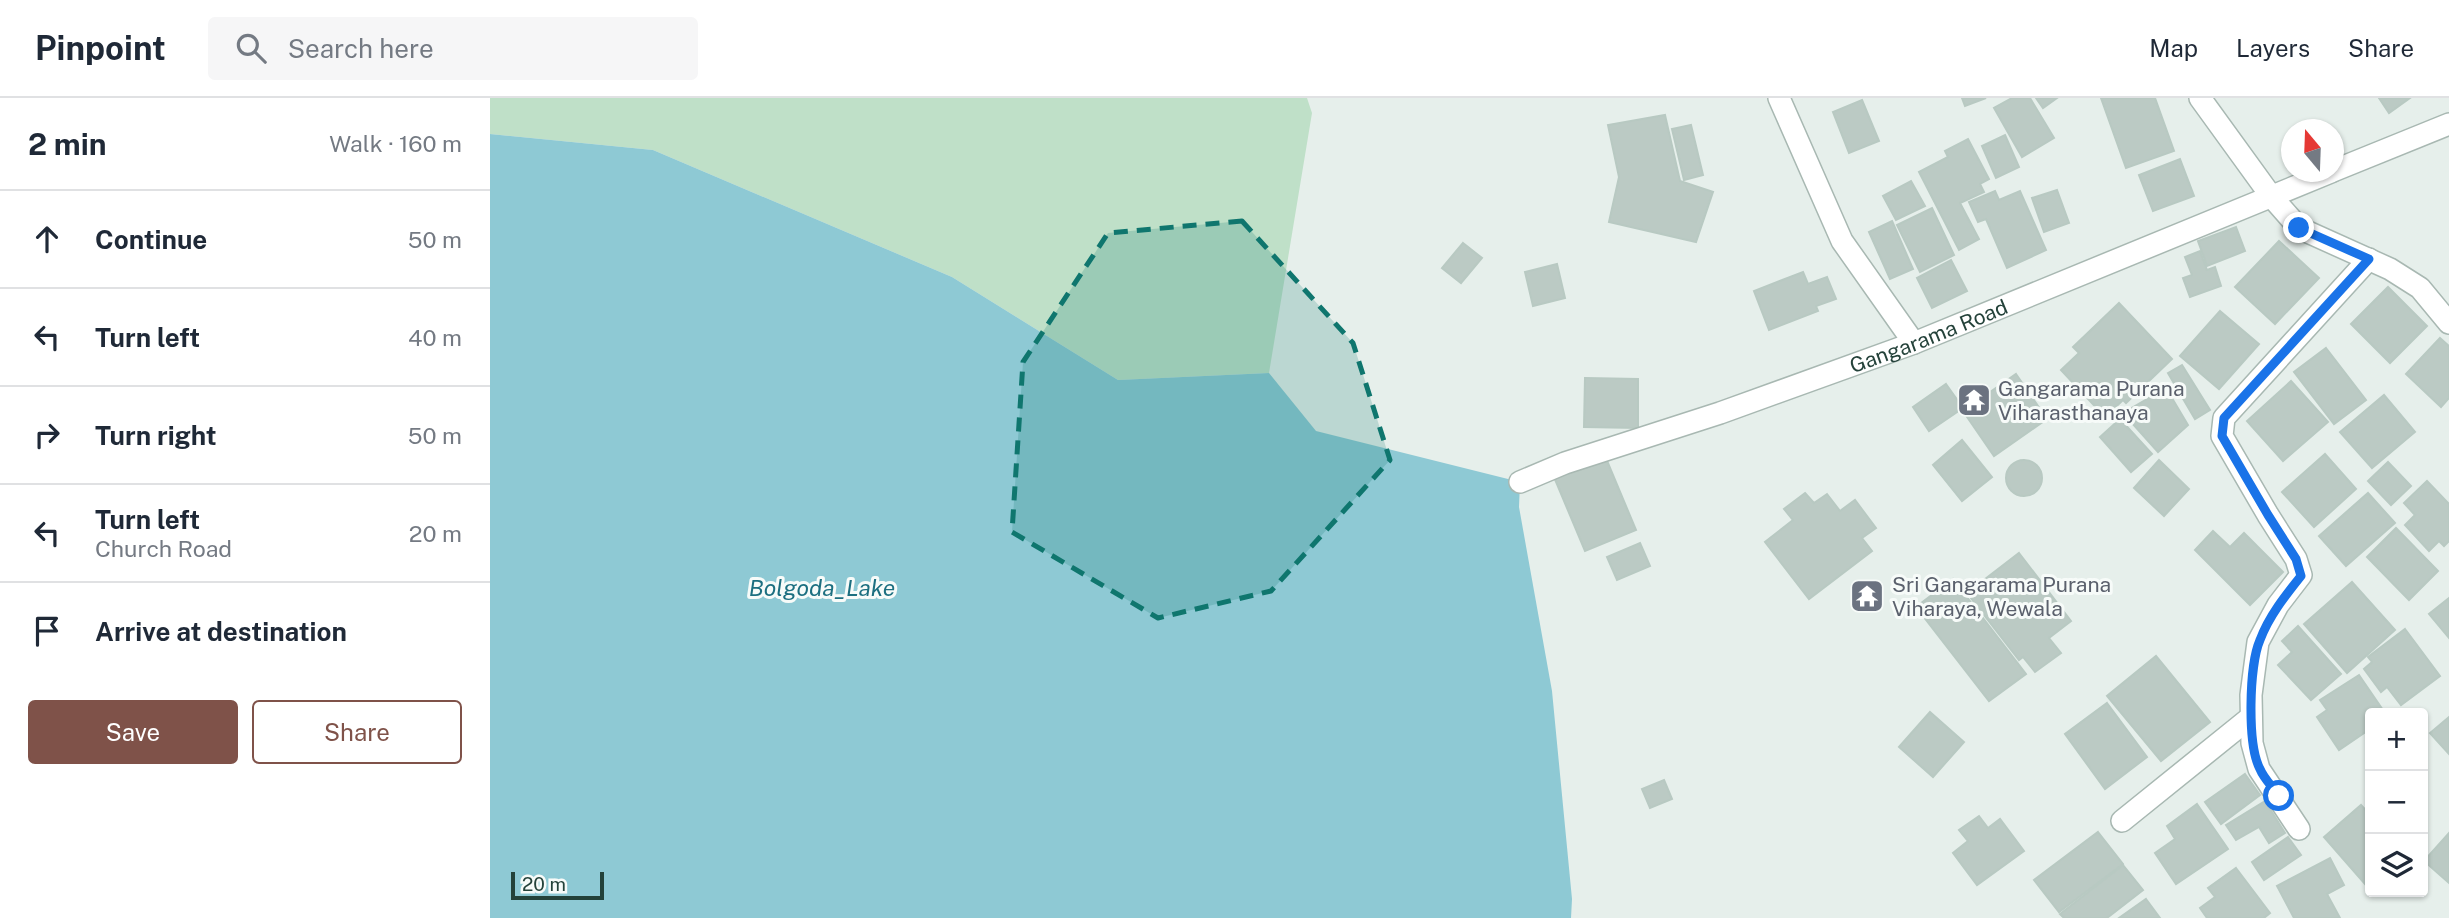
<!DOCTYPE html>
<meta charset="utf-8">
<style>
body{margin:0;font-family:"Public Sans",sans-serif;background:#f6f6f7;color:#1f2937}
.controls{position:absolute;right:21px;bottom:21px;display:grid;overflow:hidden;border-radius:7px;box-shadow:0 2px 5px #0004}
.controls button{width:63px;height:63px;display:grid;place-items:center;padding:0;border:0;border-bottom:2px solid #e0e1e3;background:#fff;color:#1f2937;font:35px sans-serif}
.compass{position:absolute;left:1791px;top:21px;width:63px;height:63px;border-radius:50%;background:#fff;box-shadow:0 2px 5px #0004;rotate:341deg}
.scale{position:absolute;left:21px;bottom:18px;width:93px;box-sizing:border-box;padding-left:7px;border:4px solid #24423a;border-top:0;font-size:19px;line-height:24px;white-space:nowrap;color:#24423a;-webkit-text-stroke:5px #f7fbf9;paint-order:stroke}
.stop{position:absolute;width:21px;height:21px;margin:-16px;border:5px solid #1a73e8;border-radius:50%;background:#fff}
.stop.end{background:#1a73e8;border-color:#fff;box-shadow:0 2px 7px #0008}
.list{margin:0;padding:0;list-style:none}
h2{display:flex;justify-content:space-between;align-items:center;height:91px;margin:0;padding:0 28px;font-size:30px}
h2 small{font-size:23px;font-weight:400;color:#747a83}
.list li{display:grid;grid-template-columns:46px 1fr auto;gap:21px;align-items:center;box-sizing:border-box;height:98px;padding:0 28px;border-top:2px solid #e0e1e3}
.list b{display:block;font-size:26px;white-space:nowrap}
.list p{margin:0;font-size:23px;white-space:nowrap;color:#747a83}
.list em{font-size:23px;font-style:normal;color:#747a83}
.actions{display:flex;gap:14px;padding:21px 28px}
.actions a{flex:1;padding:16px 0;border:2px solid #7f5249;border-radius:7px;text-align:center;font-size:24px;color:#7f5249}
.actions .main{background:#7f5249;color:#fff}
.icon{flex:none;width:38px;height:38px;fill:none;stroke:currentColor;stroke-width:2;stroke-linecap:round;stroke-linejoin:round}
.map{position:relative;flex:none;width:1959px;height:820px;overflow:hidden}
header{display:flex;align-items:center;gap:42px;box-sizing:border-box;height:98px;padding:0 35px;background:#fff;border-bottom:2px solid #e0e1e3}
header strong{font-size:33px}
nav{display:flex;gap:38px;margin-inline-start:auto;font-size:24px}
.search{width:490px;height:63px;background:#f6f6f7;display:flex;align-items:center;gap:18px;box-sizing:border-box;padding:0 24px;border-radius:7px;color:#747a83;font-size:26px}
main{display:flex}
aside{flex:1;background:#fff}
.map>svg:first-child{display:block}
.green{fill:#bfe0c8}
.water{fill:#8ec9d4}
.building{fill:#bbcac4;stroke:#b8c9c2;stroke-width:2}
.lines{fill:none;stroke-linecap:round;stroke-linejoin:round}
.minor-casing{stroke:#a8b8b2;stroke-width:24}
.minor{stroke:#fff;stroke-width:21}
.route{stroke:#1a73e8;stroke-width:9}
.marked{fill:#0f766e;fill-opacity:0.2;stroke:#0f766e;stroke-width:5;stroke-dasharray:14 9;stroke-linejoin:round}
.labels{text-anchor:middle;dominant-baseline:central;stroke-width:6;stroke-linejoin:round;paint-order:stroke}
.street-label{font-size:21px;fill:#24423a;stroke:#f7fbf9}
.worship-label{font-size:21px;fill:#5b616d;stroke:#f7fbf9;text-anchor:start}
.water-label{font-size:23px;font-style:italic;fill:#1c6f80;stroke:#f7fbf9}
</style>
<header>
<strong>Pinpoint</strong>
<div class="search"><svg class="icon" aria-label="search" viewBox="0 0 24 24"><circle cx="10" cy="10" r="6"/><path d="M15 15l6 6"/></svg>Search here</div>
<nav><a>Map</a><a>Layers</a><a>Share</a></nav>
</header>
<main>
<aside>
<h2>2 min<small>Walk · 160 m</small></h2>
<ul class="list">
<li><svg class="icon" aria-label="ahead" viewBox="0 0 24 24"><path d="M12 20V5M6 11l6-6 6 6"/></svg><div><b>Continue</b></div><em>50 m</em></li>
<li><svg class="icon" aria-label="left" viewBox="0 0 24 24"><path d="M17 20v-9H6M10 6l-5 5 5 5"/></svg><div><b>Turn left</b></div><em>40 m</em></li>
<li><svg class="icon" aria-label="right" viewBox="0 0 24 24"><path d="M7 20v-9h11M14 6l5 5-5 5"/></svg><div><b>Turn right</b></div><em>50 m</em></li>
<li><svg class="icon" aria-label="left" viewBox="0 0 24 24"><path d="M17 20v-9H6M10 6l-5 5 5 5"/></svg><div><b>Turn left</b><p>Church Road</p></div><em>20 m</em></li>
<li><svg class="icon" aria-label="arrive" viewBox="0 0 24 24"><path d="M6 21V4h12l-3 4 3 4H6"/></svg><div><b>Arrive at destination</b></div></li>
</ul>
<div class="actions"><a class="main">Save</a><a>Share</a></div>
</aside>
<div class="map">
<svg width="1959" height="820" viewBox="0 0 1959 820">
<rect width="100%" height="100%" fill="#e6efeb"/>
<polygon class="green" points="0,0 817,0 822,15 779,275 628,282 462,179 163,52 0,36"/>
<polygon class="water" points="0,36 163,52 462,179 628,282 779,275 826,333 1030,384 1029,409 1062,593 1082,801 1081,820 0,820"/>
<g class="building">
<polygon points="1472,0 1496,0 1475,8"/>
<polygon points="1522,0 1540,0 1564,40 1532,59 1504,10"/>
<polygon points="1546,0 1567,0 1553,10"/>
<polygon points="1611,0 1665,0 1684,53 1636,70"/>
<polygon points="1889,0 1920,0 1899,15"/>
<polygon points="1372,2 1389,43 1359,55 1343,14"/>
<polygon points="1175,17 1190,83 1223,94 1206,144 1119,124 1129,79 1118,27"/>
<polygon points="1201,27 1213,77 1194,82 1182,31"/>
<polygon points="1515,37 1529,69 1506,80 1492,48"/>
<polygon points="1478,41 1499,81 1490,86 1494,94 1470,105 1489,141 1469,152 1429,74 1458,59 1455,53"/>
<polygon points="1690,61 1704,98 1663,113 1649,77"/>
<polygon points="1421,83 1435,108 1406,122 1393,98"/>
<polygon points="1567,92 1579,125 1554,134 1542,100"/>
<polygon points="1505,93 1509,102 1530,93 1556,152 1517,170 1496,121 1488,124 1479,104"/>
<polygon points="1442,110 1464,157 1430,174 1407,127"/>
<polygon points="1402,123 1423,171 1400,181 1379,134"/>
<polygon points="1746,129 1755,153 1717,168 1708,143"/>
<polygon points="1789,143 1829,180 1785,226 1745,189"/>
<polygon points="973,145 992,160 971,185 952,170"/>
<polygon points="1710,153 1717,172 1725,169 1731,188 1700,199 1693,180 1702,177 1695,159"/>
<polygon points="1461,162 1477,193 1442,210 1427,180"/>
<polygon points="1067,166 1075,200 1043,208 1035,174"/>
<polygon points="1313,174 1318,186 1337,179 1346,201 1326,208 1328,213 1279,232 1264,193"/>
<polygon points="1898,189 1937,228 1900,265 1861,226"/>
<polygon points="1629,205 1682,261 1636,305 1633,302 1615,319 1571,272 1589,255 1583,249"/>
<polygon points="1730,213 1769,246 1729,291 1690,258"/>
<polygon points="1950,240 1959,248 1959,300 1951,309 1916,276"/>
<polygon points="1836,250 1876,302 1844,326 1804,274"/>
<polygon points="1692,267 1720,312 1705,321 1678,275"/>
<polygon points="1526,276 1557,321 1504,358 1473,313"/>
<polygon points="1095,280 1148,281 1148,330 1094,329"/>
<polygon points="1801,283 1838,324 1793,363 1757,323"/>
<polygon points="1456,286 1473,310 1439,333 1423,309"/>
<polygon points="1676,290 1698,327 1668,354 1633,315"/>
<polygon points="1894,297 1925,334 1882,370 1850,334"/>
<polygon points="1630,321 1662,356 1641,374 1610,339"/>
<polygon points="1472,342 1502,379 1472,403 1443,367"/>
<polygon points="1835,356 1866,391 1824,429 1792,394"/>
<polygon points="1115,358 1146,432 1095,453 1064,379"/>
<polygon points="1669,362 1699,391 1674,418 1644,390"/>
<circle cx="1534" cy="380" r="18"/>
<polygon points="1898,364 1921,388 1901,407 1878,383"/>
<polygon points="1937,383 1959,406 1959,443 1954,448 1949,443 1939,453 1915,427 1925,417 1914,405"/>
<polygon points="1315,395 1324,405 1337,396 1350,413 1365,402 1386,430 1372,440 1382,453 1319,501 1275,444 1303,422 1294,411"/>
<polygon points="1878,395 1905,425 1856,468 1829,438"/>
<polygon points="1906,430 1948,473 1919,502 1877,459"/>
<polygon points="1723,433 1740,449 1754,435 1793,474 1760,507 1705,452"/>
<polygon points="1150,445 1160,468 1127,482 1117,459"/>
<polygon points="1529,455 1581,523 1559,540 1571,555 1545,574 1533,559 1529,562 1477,495"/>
<polygon points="1463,481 1536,576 1499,603 1426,509"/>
<polygon points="1862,484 1905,532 1857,575 1814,526"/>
<polygon points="1959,500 1959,540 1939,516"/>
<polygon points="1808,528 1851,576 1821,602 1788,567 1802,554 1792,543"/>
<polygon points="1915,531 1950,578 1911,607 1897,589 1891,594 1874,571 1882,564 1878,559"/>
<polygon points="1666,558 1720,624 1671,663 1617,598"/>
<polygon points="1869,577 1895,615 1880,615 1880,631 1849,652 1827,619 1837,612 1830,602"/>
<polygon points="1617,605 1657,659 1615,691 1575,636"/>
<polygon points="1440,614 1474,644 1443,679 1409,649"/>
<polygon points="1959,619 1959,656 1940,635"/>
<polygon points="1755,676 1770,697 1731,726 1715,704"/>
<polygon points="1174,682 1182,701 1160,710 1152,691"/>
<polygon points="1775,703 1795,735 1779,745 1769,729 1746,742 1736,727"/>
<polygon points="1707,706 1738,751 1686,786 1665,755 1685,741 1677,728"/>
<polygon points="1871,707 1880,717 1880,781 1875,786 1834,739"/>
<polygon points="1489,718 1498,730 1510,721 1534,753 1487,787 1463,755 1478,743 1469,732"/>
<polygon points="1608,734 1633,766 1569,814 1544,782"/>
<polygon points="1959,735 1959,785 1934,763"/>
<polygon points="1798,739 1811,757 1774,782 1762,764"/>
<polygon points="1840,760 1854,787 1837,796 1850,820 1804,820 1787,788"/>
<polygon points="1633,767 1653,792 1617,820 1574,820 1570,816"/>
<polygon points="1746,770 1780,815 1774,820 1717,820 1710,810 1725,799 1718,790"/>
<polygon points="1656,801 1670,820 1629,820"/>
</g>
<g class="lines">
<g class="minor-casing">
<g id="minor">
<polyline points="1289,0 1352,143 1424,245"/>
<polyline points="1710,0 1781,98 1809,130 1900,171 1930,190 1959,225"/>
<polyline points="1843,73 1959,26"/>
<path id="s1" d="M1030,384L1075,365L1230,315L1424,245L1841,74"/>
<polyline points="1632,723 1761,619"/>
<polyline points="1809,731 1769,671 1762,645 1761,597 1768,544 1788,507 1811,477 1806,461 1778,417 1732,338 1734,320 1879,161"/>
</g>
</g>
<use href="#minor" class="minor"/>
</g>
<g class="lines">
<path class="route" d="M1789,698C1783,689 1774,681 1770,671C1757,647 1759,567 1770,542C1779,518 1795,498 1811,478L1806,461L1778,417L1732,338L1734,320L1879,161L1809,130"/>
</g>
<path class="marked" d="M752,123L863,245L900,362L781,493L668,520L522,434L533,264L618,135Z"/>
<defs>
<g id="temple-square" transform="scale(1.75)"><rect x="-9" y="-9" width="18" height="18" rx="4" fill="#6b7280" stroke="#f7fbf9"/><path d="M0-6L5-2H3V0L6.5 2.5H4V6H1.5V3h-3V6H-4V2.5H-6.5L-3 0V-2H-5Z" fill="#fff"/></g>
</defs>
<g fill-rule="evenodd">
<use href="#temple-square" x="1484" y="302"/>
<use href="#temple-square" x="1377" y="498"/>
</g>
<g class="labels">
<g class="street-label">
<text stroke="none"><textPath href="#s1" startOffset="434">Gangarama Road</textPath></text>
</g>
<g class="worship-label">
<text x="1508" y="290">Gangarama Purana<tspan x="1508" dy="24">Viharasthanaya</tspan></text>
<text x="1402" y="486">Sri Gangarama Purana<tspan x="1402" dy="24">Viharaya, Wewala</tspan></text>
</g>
<g class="water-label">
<text x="332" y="489">Bolgoda_Lake</text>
</g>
</g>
</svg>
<div class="controls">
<button>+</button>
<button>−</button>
<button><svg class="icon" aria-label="layers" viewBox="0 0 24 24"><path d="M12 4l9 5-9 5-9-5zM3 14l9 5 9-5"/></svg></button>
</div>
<svg class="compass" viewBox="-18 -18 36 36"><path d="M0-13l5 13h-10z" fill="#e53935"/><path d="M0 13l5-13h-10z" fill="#747a83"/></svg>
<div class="scale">20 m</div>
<div class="stop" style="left:1789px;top:698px"></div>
<div class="stop end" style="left:1809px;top:130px"></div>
</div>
</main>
